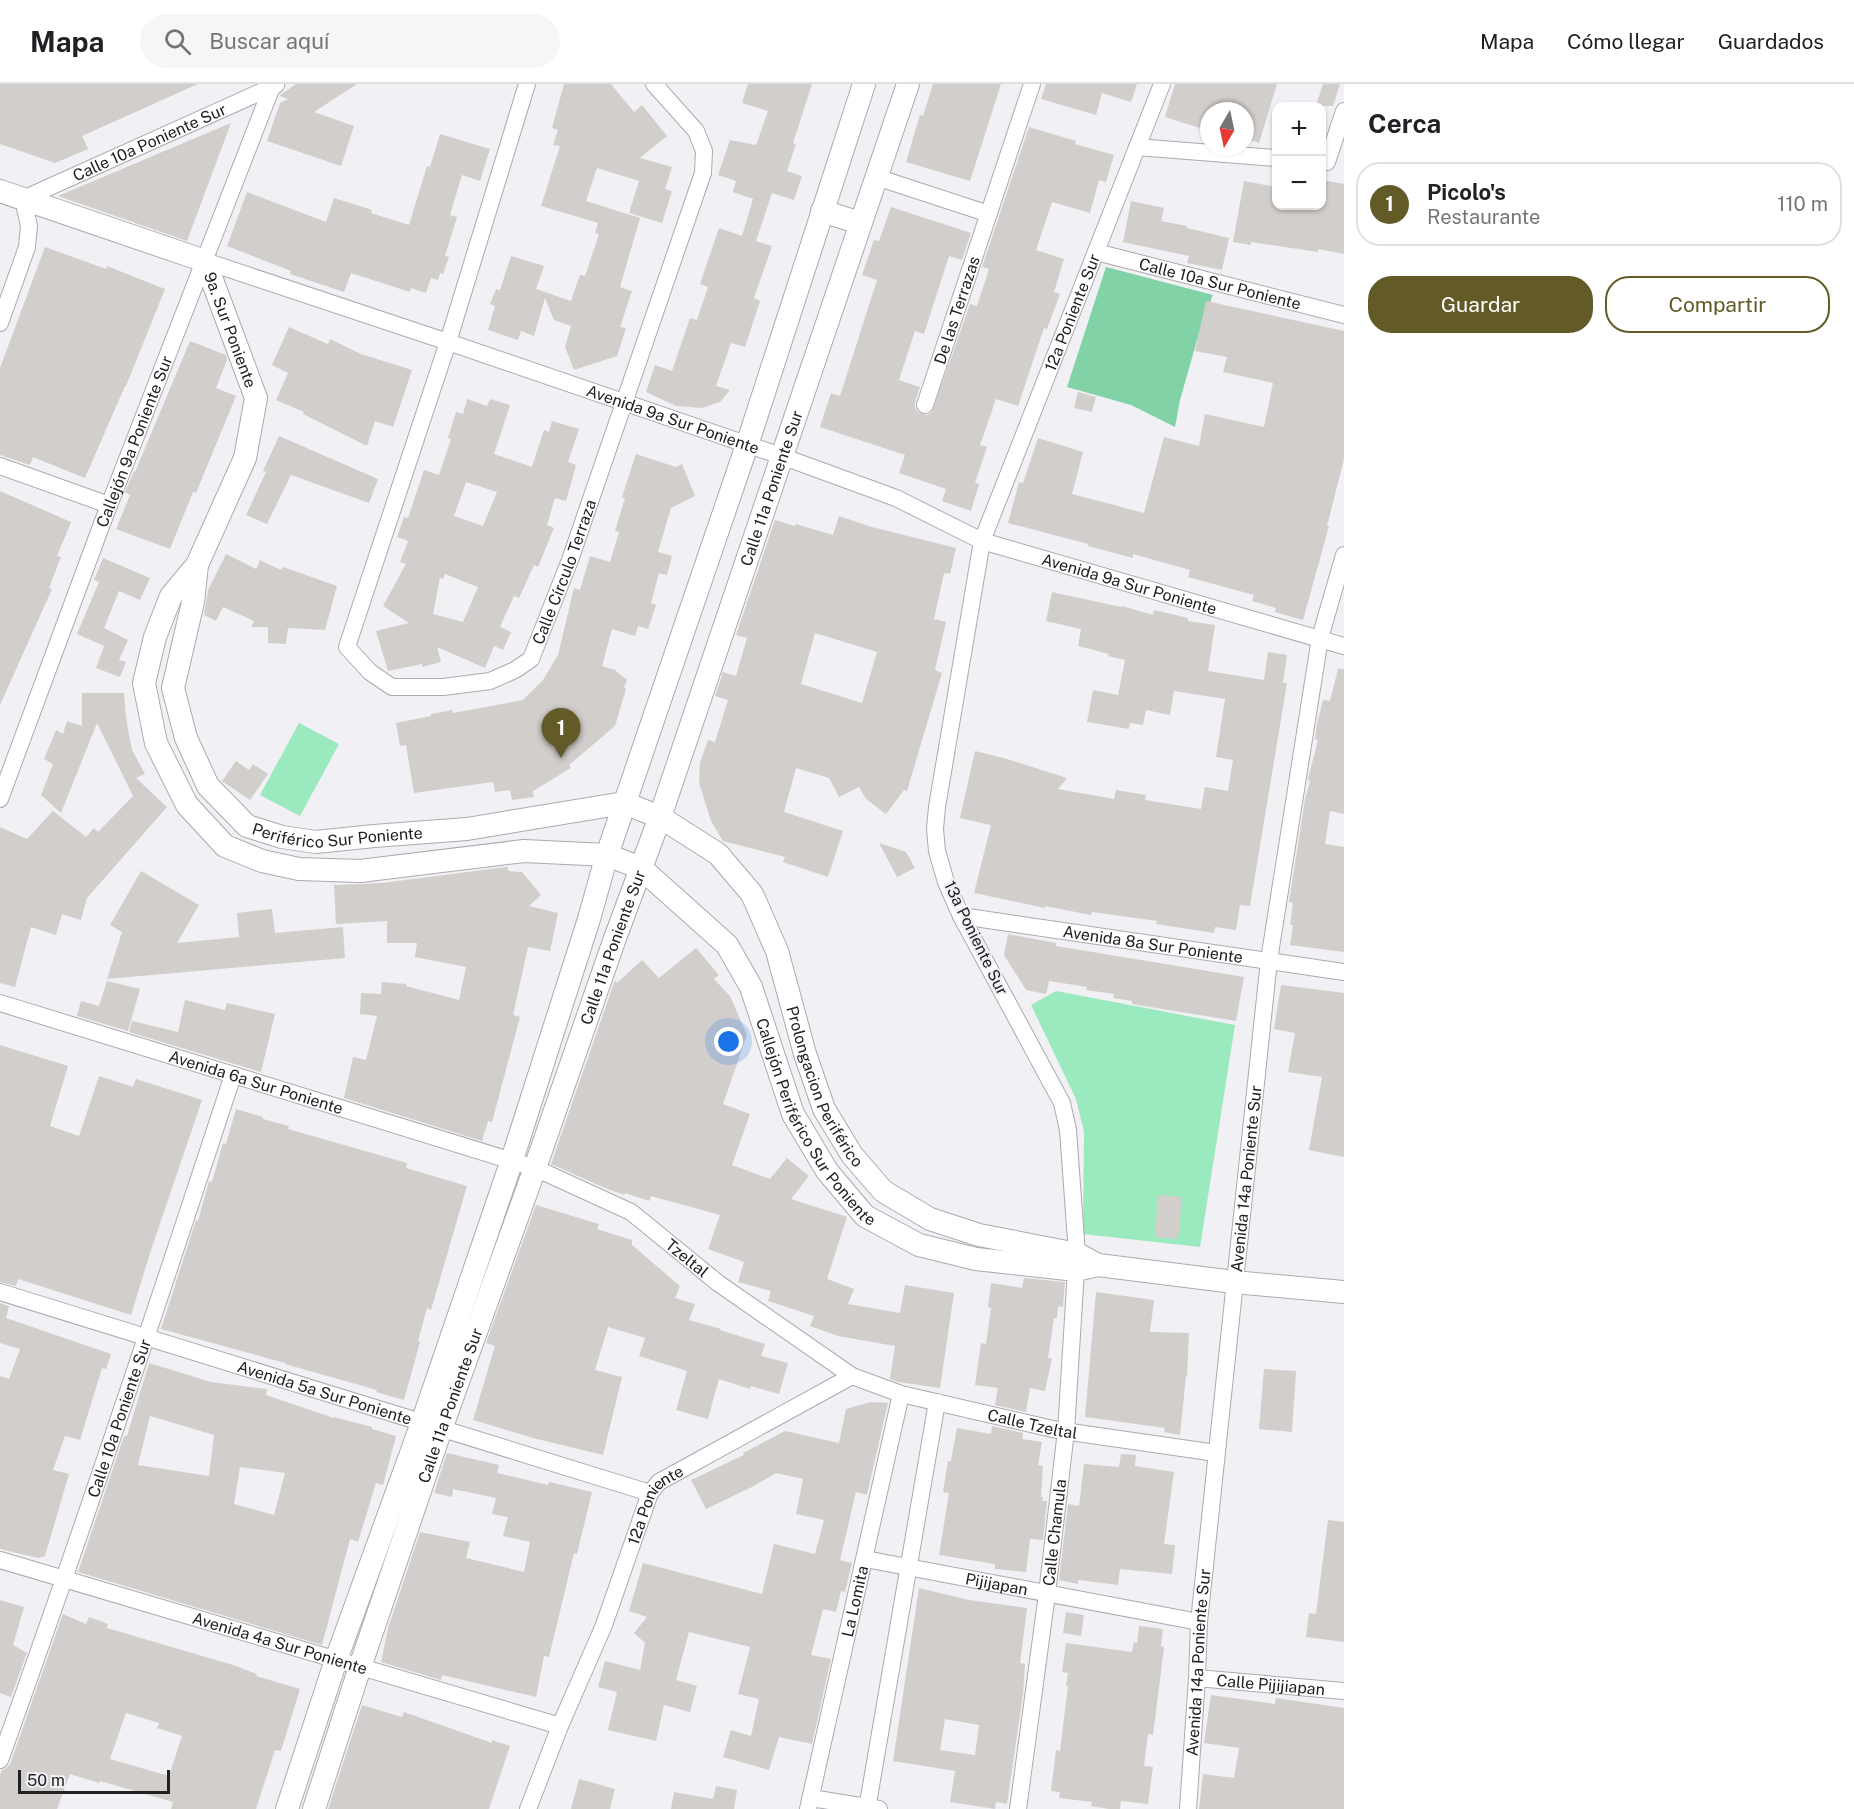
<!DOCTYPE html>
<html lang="es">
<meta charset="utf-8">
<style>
body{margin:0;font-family:"Public Sans",sans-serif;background:#f6f6f6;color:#202124}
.controls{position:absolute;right:18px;top:18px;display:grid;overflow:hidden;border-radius:12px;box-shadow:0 2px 4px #0004}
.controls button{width:54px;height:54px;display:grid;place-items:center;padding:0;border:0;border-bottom:2px solid #e0e0e0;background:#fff;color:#202124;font:30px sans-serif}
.compass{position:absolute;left:1200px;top:18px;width:54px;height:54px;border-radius:50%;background:#fff;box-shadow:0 2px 4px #0004;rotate:189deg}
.scale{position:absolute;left:18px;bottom:15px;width:152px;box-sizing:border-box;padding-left:6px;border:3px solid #212022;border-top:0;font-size:16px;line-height:21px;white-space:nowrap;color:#212022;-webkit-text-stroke:4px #f1f0f4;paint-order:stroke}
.you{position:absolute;left:729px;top:958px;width:21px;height:21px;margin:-15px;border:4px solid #fff;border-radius:50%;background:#1a73e8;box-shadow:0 0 0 9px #1a73e833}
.badge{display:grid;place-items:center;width:39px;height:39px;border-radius:50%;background:#625a27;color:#fff;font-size:20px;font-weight:700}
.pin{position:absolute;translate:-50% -50px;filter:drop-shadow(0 2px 3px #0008)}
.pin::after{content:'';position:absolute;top:32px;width:21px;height:18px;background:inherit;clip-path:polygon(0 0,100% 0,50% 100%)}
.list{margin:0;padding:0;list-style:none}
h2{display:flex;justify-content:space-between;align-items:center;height:78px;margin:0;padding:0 24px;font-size:26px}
h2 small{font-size:20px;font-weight:400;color:#757577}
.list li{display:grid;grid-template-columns:39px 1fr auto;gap:18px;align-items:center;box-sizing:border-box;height:84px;margin:0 12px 12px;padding:0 12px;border:2px solid #e0e0e0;border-radius:24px}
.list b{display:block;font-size:22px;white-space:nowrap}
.list p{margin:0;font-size:20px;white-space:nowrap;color:#757577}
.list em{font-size:20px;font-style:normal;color:#757577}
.actions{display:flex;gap:12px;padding:18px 24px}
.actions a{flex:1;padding:14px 0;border:2px solid #625a27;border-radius:24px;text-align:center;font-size:21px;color:#625a27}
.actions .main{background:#625a27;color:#fff}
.icon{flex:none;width:33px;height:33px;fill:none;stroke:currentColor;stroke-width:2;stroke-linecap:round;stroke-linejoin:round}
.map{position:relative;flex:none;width:1344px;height:1725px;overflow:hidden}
header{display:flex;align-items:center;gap:36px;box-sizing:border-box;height:84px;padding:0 30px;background:#fff;border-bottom:2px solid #e0e0e0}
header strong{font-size:28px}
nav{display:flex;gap:33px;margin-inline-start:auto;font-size:21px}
.search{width:420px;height:54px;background:#f6f6f6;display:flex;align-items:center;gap:15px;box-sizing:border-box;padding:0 21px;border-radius:33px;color:#757577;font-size:22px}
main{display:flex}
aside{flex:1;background:#fff}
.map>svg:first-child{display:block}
.green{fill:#9be9bf}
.forest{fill:#82d2a8}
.building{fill:#d2cecb;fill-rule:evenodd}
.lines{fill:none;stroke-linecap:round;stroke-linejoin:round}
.street-casing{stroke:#acaaaf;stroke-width:18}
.secondary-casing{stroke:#acaaaf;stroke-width:24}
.street{stroke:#fff;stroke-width:16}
.secondary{stroke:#fff;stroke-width:22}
.labels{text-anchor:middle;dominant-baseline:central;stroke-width:4.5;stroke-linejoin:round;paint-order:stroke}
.street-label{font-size:16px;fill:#212022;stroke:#f1f0f4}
</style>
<header>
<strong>Mapa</strong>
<div class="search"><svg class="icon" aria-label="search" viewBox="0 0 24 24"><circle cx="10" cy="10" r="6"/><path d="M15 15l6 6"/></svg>Buscar aquí</div>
<nav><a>Mapa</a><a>Cómo llegar</a><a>Guardados</a></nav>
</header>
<main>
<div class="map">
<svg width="1344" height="1725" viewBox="0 0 1344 1725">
<rect width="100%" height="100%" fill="#f1f0f4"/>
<g class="green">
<polygon points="299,639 339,660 300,732 260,711"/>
<polygon points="1056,907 1235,941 1200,1163 1083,1150 1084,1048 1076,1015 1031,921"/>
</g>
<polygon class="forest" points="1106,183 1213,211 1203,235 1180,316 1175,343 1131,321 1067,303"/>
<g class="building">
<polygon points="0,0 198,0 82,52 88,65 55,79 0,60"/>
<polygon points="296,0 357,0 314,28 354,42 341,82 267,57 280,19 288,15 280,12 280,11"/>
<polygon points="564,0 611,0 634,28 642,21 667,52 640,74 672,83 665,105 672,107 662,139 629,129 639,97 597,84 586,117 640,134 620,203 632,207 620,243 626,244 617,272 574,286 565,263 571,242 554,236 545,214 534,252 521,247 518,256 488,246 495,222 490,220 496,205 500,206 511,172 544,182 536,205 571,217 580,191 585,192 599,150 595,149 598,139 541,122 560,62 553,61 558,46 552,44"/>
<polygon points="748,0 812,0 793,59 796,60 787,87 802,92 794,116 772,109 756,157 772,162 754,214 760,217 745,263 731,259 716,302 730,306 720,318 702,324 676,322 646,308 655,281 672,287 690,234 697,236 708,203 700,200 719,144 742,152 753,115 733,108 736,97 718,91 730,56 756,61 768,27 742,19"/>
<polygon points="933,0 1001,0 970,97 906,78 920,31 923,32"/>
<polygon points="1046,0 1137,0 1131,18 1102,9 1096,31 1041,15"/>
<polygon points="1175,0 1277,0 1259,59 1245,54 1245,27 1209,27 1209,47 1165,33"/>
<polygon points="1323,0 1340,0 1333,22 1316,22"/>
<polygon points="231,39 187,157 58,112"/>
<polygon points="1029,43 1076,57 1075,60 1114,71 1106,98 1099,96 1090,129 1052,118 1036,166 1064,175 1054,208 1060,210 1047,245 1044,244 1018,322 996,315 980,361 987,363 975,399 979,400 971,427 942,417 946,405 899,389 905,371 820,343 831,309 840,312 877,196 862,191 874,156 879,157 891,123 971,149 962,176 949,172 924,250 915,247 899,296 920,303 915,318 915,324 918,328 927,331 932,328 970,220 977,222 989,185 982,183"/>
<polygon points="440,50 490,65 480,97 462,91 450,131 457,133 445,172 449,173 443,190 440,189 438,196 431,194 426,209 411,204 410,208 351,189 344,208 290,190 291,187 227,162 247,108 326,138 334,114 372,126 371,129 409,141 427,82 430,83"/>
<polygon points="1322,96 1344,100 1344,170 1318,165 1318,168 1251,158 1251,161 1233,158 1244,97 1276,103 1276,122 1322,122"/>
<polygon points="1131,117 1164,124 1161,137 1187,142 1187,144 1229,154 1222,186 1187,179 1189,172 1123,158"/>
<polygon points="45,163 106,185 107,182 165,205 126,302 125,302 85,394 33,373 30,381 0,371 0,284"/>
<polygon points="1206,217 1344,247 1344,375 1327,442 1329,442 1303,536 1275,528 1276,524 1252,517 1254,511 1188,493 1190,486 1133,470 1133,474 1088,462 1088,460 1008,439 1019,398 1023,399 1038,354 1083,368 1072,410 1144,429 1164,353 1199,362 1205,330 1264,343 1273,299 1223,288 1227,273 1195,267"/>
<polygon points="289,243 328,260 330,255 361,270 412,286 393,343 375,337 367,362 303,330 304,328 276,316 288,289 272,281"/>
<polygon points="190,257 226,271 227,276 216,304 236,312 196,409 193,408 170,465 116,445 130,411 125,408 134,387 135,388"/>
<polygon points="1078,308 1096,313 1092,328 1074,324"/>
<path d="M467,315L487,322L490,315L510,321L494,370L532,383L544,346L549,348L552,337L579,345L568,378L576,381L572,396L566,417L555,414L547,441L554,444L538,483L534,481L519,514L514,512L500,543L511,548L503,566L494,562L485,584L437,563L441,578L422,583V580L388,587L376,547L409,539L383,522L406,480L400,478L408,457L397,453L404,433L408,434L424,386L439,391L451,355L448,354L456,328L463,330ZM466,398L497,408L483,442L454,432ZM445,490L478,503L463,538L433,530L440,494L443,495Z"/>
<polygon points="279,352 378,395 369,419 291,391 267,440 246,431 266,388 263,387"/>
<polygon points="636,370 676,383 682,380 695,412 671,424 658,468 672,472 667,491 659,489 651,519 656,521 648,545 638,542 635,552 612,545 602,582 615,586 627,596 624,603 626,605 615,642 569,681 571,684 533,707 534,713 512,716 510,706 495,708 493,698 414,709 406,661 400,662 396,639 431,632 431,630 452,626 453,629 523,616 543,596 558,571 574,504 580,506 590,472 610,478 619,448 615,447 625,414 622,413"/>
<polygon points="0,407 71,438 57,472 61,473 49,504 52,505 0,621"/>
<path d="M839,432L872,443L956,464L950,490L944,489L934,535L946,538L935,586L942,589L907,707L904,706L886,730L866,715L859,703L839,713L829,694L796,684L784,728L843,747L828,793L783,778L785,773L723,757L711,737L699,699L700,679L708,656L715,658L728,616L715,612L723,588L736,592L747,554L736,551L775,436L795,442L796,440L833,451ZM815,549L877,568L862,619L801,600Z"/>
<polygon points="226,470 256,485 260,476 281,486 283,483 337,502 325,546 288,544 286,560 268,559 268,543 251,543 254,537 223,523 216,537 204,531 208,506"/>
<polygon points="103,474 150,494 140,516 119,507 104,544 128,556 119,576 126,578 120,593 96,584 104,562 77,550 99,498 94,496"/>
<polygon points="1052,508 1121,523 1122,522 1153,531 1154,526 1188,534 1188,537 1215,541 1208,587 1264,596 1268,568 1287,571 1283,599 1287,599 1250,822 1240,821 1236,846 1215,843 1214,849 1156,840 1157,837 1092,828 1091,831 1045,822 1045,824 974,809 991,741 960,734 975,667 1007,675 1067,694 1058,705 1114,715 1116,706 1146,711 1145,716 1201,725 1205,703 1228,707 1233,676 1216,673 1225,615 1174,607 1170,631 1146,626 1143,641 1130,639 1129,645 1087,638 1093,606 1118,611 1125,576 1108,572 1109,570 1078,562 1081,545 1046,537"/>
<polygon points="1338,585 1344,585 1344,730 1330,727 1325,760 1344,763 1344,868 1290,861 1293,841 1290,841 1293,819 1289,818 1305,715 1310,697 1308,695 1318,656 1315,655 1317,640 1323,616 1330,617"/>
<polygon points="82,609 124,609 126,634 132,666 145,690 136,694 167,723 87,814 81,836 62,830 56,851 31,843 15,903 0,899 0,743 27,755 53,727 86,753 94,744 98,748 133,712 97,639 61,729 41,711 53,680 44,675 56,646 63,650 67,637 82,642"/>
<polygon points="236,677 249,686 253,680 268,690 250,716 222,697"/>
<polygon points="879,759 906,768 915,784 897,793"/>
<polygon points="506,783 508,783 508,787 522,788 541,811 529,822 558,829 550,867 528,863 513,931 520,933 492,1038 488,1037 482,1057 344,1014 353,973 366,976 377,932 360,930 361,909 381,910 382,898 406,900 406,902 459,916 466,883 415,873 417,859 387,859 387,837 336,840 334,801 382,799"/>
<polygon points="141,787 199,821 177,859 239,853 237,829 272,825 275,849 343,843 345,874 107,895 122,848 110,841"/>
<polygon points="1008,850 1056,859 1056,862 1244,893 1236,937 1132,920 1132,917 1113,914 1114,910 1086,906 1087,903 1049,897 1046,910 1026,906 1004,871"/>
<polygon points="696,864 719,891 714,895 730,912 747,951 723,1020 750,1030 732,1081 770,1095 787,1074 809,1092 791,1115 847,1133 827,1195 854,1205 848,1220 900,1229 905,1201 954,1209 940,1304 898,1298 890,1295 895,1262 838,1252 810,1242 814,1232 768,1217 771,1207 738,1198 744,1178 708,1165 720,1131 651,1112 649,1117 625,1109 624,1111 605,1104 551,1080 615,896 617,899 642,876 659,894"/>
<polygon points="107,897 140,905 128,947 77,932 81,917 99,922"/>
<polygon points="1281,901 1344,909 1344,1073 1309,1066 1322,993 1288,988 1295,949 1274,945"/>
<polygon points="185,916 225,926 227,919 275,930 261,988 129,948 132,937 178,948"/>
<polygon points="0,961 68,982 50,1042 79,1052 99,992 133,1003 136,995 202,1016 150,1169 131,1231 18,1195 16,1202 0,1198"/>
<polygon points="236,1025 263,1033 263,1035 289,1042 288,1045 407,1079 406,1084 467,1102 431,1226 427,1224 418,1257 420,1258 404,1316 376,1308 377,1306 285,1280 285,1279 161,1245 196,1136 198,1137 209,1097 212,1098 223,1059 226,1060"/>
<polygon points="1158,1111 1182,1113 1178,1155 1155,1153"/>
<polygon points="536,1121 599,1140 597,1145 632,1156 632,1161 680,1202 675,1214 695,1220 689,1236 721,1245 720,1246 765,1260 761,1272 788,1279 779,1310 751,1302 750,1305 719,1295 708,1335 676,1326 687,1287 639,1272 645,1254 608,1243 595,1286 622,1293 603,1371 533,1354 473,1336 495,1262 486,1259"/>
<polygon points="1024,1194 1065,1198 1063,1223 1058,1222 1057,1234 1054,1234 1048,1274 1052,1274 1045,1307 1030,1304 1026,1328 995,1321 998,1304 975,1301 981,1259 986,1260 991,1224 988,1223 991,1199 1022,1204"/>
<polygon points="1096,1208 1154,1216 1150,1248 1189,1249 1187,1292 1186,1292 1180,1351 1164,1348 1165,1344 1085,1333"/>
<polygon points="0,1219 9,1222 6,1234 111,1270 106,1285 102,1284 80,1356 65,1352 53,1386 69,1390 45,1472 38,1474 0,1465 0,1292 9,1295 20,1265 0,1259"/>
<path d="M149,1279L211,1298L267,1305L266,1311L334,1334V1333L372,1343V1345L396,1352L383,1401L376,1399L358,1458L350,1455L322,1561L78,1488L124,1352H127ZM150,1332L214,1351L209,1392L138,1381ZM240,1383L285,1389L274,1431L234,1420Z"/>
<polygon points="1264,1285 1296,1287 1292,1348 1259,1345"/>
<polygon points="871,1318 888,1319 867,1411 856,1408 840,1476 852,1479 845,1508 841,1507 836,1528 823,1525 811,1571 831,1575 812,1660 779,1653 769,1686 723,1673 731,1646 751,1652 759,1615 738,1610 750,1563 689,1548 676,1596 697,1602 690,1628 664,1621 656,1657 608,1646 617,1608 598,1603 605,1577 640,1586 645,1559 634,1549 647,1533 629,1527 643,1479 762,1510 774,1460 815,1470 824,1436 796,1430 803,1395 776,1389 754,1402 706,1425 691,1396 744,1371 743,1369 785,1347 839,1359 846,1325"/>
<polygon points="992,1342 1023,1349 1022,1355 1042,1358 1038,1381 1043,1382 1041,1413 1043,1413 1042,1417 1047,1417 1043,1456 1030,1455 1026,1488 995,1485 995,1480 939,1471 949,1409 943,1408 948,1377 951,1377 957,1344 991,1350"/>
<polygon points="447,1369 499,1381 497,1389 548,1401 549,1398 592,1408 577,1470 574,1469 549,1573 544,1572 536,1613 442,1591 441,1596 381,1578 388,1544 420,1448 470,1458 466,1474 524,1488 530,1458 503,1452 508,1433 492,1430 496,1414 453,1405 452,1413 434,1409"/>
<polygon points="1121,1370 1136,1371 1135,1382 1174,1388 1164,1460 1175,1461 1172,1490 1120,1485 1118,1501 1078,1496 1078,1500 1059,1496 1068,1420 1079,1422 1084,1380 1119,1383"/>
<polygon points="1328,1436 1344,1438 1344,1558 1306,1553 1309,1529 1316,1530"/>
<path d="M919,1504L969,1516L1027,1524L1020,1579L1025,1580L1023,1610L1007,1720L996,1718L995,1725L950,1718L955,1687L893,1677ZM945,1635L979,1641L975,1671L940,1666Z"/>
<polygon points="0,1516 24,1523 13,1561 27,1569 11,1613 0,1609"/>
<polygon points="1066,1528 1084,1531 1081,1552 1063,1549"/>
<path d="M63,1530L86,1540L89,1533L108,1540L107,1544L233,1581L257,1590L256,1592L300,1605L281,1667L275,1666L256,1725H171L173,1718L100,1697L99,1699L70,1690L57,1725H0V1691L2,1686L6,1684L10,1680ZM126,1629L159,1639L157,1644L182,1652L169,1692L110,1675Z"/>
<polygon points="1139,1542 1163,1545 1161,1562 1164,1563 1153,1651 1148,1650 1144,1682 1153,1683 1148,1720 1121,1717 1120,1725 1109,1725 1091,1722 1092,1718 1059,1714 1060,1708 1051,1707 1056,1666 1060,1667 1068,1602 1066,1602 1068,1589 1062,1588 1066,1559 1132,1568 1134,1558 1137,1559"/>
<polygon points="1211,1611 1275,1620 1276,1614 1344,1624 1344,1725 1199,1725 1203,1690 1234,1694 1239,1664 1204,1659"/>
<polygon points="362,1621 402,1633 404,1628 492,1659 492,1656 510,1662 489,1725 328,1725"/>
<polygon points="579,1695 615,1705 610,1725 571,1725"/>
<polygon points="716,1702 737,1706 734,1725 671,1725 674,1708 713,1715"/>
</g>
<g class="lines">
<g class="street-casing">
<g id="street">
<path id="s1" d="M527,0L448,258L347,563L370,588L392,603H443L490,597L515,586L531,575L570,476L703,89L704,67L696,47L654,0"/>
<polyline points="1137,63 1276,74"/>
<polyline points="1327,78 1344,27"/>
<polyline points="876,93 989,130"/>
<path id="s2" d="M1096,168L1344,231"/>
<path id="s3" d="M205,177L448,258L781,372L896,414L982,457L1344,562"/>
<path id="s4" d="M0,239L27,163L29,142L23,115L276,1"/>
<path id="s5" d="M925,321L1032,0"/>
<polyline points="0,382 109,421"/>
<path id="s6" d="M0,715L103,437L273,0"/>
<path id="s7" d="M961,832L1344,888"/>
<path id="s8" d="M0,919L535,1084L631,1128L718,1199L852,1292L901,1310L1057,1346L1216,1369"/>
<path id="s9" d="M0,1208L650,1409"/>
<path id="s10" d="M865,1475L1199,1538"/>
<path id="s11" d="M0,1476L560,1642"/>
<path id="s12" d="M1197,1594L1344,1607"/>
<path id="s13" d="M0,1676C82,1449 158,1220 233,991"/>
<polyline points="811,1714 879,1725"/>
<path id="s14" d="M528,1725L560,1642L604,1541L650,1409L659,1398L852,1292"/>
<path id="s15" d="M808,1725L901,1310"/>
<polyline points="867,1725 937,1318"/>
<path id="s16" d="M1018,1725L1047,1510L1066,1347L1076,1186L1077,1170L1068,1046L1062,1019L961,832L946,798L937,767L935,745L937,723L982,457L1162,0"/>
<path id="s17" d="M1188,1725L1197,1594L1199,1538L1269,876L1320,554L1344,471"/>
</g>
</g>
<g class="secondary-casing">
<g id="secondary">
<path id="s18" d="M0,107L205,177L256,314L245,374L197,481L171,512L155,553L144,599L156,659L187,721L225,762L262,777L299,785L360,787L524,767L607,771L641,784L727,861L751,903L793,1030L827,1087L865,1132L919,1161L976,1175L1076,1186L1098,1181"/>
<polyline points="822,127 860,139"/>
<path id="s19" d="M197,481L193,518L173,604L186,654L208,702L247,742L282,753L316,758L374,752L467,745L624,719L660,733L718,770L752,810L777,867L805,970L824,1025L852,1071L883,1107L930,1135L979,1151L1077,1170L1098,1181L1234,1198L1344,1208"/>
<polyline points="287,1725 336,1576 422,1339 512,1076 589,835 607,771 747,361 864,0"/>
<path id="s20" d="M314,1725L360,1583L441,1345L535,1084L614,857L660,733L908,0"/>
</g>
</g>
<use href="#street" class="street"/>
<use href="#secondary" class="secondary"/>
</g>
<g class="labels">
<g class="street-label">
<text stroke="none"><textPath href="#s4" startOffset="268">Calle 10a Poniente Sur</textPath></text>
<text stroke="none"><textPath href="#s2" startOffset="128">Calle 10a Sur Poniente</textPath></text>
<text stroke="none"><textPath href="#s5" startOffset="100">De las Terrazas</textPath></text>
<text stroke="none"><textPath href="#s16" startOffset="1552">12a Poniente Sur</textPath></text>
<text stroke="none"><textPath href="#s18" startOffset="290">9a. Sur Poniente</textPath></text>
<text stroke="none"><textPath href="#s3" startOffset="494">Avenida 9a Sur Poniente</textPath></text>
<text stroke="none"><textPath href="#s6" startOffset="382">Callejón 9a Poniente Sur</textPath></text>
<text stroke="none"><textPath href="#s20" startOffset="1398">Calle 11a Poniente Sur</textPath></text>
<text stroke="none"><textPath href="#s1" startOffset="890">Calle Círculo Terraza</textPath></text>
<text stroke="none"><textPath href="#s3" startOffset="980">Avenida 9a Sur Poniente</textPath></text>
<text stroke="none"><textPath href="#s19" startOffset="378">Periférico Sur Poniente</textPath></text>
<text transform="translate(976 854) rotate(64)">13a Poniente Sur</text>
<text stroke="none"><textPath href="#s7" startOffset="194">Avenida 8a Sur Poniente</textPath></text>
<text stroke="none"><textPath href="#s20" startOffset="912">Calle 11a Poniente Sur</textPath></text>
<text stroke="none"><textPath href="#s8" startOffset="268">Avenida 6a Sur Poniente</textPath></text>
<text stroke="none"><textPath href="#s19" startOffset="1034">Prolongacion Periférico</textPath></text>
<text stroke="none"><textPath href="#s18" startOffset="1598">Callejón Periférico Sur Poniente</textPath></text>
<text stroke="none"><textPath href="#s17" startOffset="633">Avenida 14a Poniente Sur</textPath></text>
<text stroke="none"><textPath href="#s8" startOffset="738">Tzeltal</textPath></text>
<text stroke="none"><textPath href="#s9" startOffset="340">Avenida 5a Sur Poniente</textPath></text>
<text stroke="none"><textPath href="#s20" startOffset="426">Calle 11a Poniente Sur</textPath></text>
<text stroke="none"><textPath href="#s13" startOffset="362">Calle 10a Poniente Sur</textPath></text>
<text stroke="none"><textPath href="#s8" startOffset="1128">Calle Tzeltal</textPath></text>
<text stroke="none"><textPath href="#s14" startOffset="332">12a Poniente</textPath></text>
<text stroke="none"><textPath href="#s16" startOffset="279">Calle Chamula</textPath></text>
<text stroke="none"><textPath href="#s10" startOffset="134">Pijijapan</textPath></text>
<text stroke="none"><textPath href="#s15" startOffset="213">La Lomita</textPath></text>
<text stroke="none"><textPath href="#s11" startOffset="292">Avenida 4a Sur Poniente</textPath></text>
<text stroke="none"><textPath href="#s17" startOffset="147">Avenida 14a Poniente Sur</textPath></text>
<text stroke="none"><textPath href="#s12" startOffset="74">Calle Pijijiapan</textPath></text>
</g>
</g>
</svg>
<div class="controls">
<button>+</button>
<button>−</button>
</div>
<svg class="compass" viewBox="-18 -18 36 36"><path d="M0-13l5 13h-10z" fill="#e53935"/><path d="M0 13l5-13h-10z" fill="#757577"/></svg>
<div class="scale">50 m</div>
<div class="you"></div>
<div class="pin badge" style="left:561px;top:674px">1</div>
</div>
<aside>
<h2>Cerca<small></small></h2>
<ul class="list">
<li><span class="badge">1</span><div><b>Picolo's</b><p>Restaurante</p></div><em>110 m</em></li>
</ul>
<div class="actions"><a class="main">Guardar</a><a>Compartir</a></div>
</aside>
</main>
